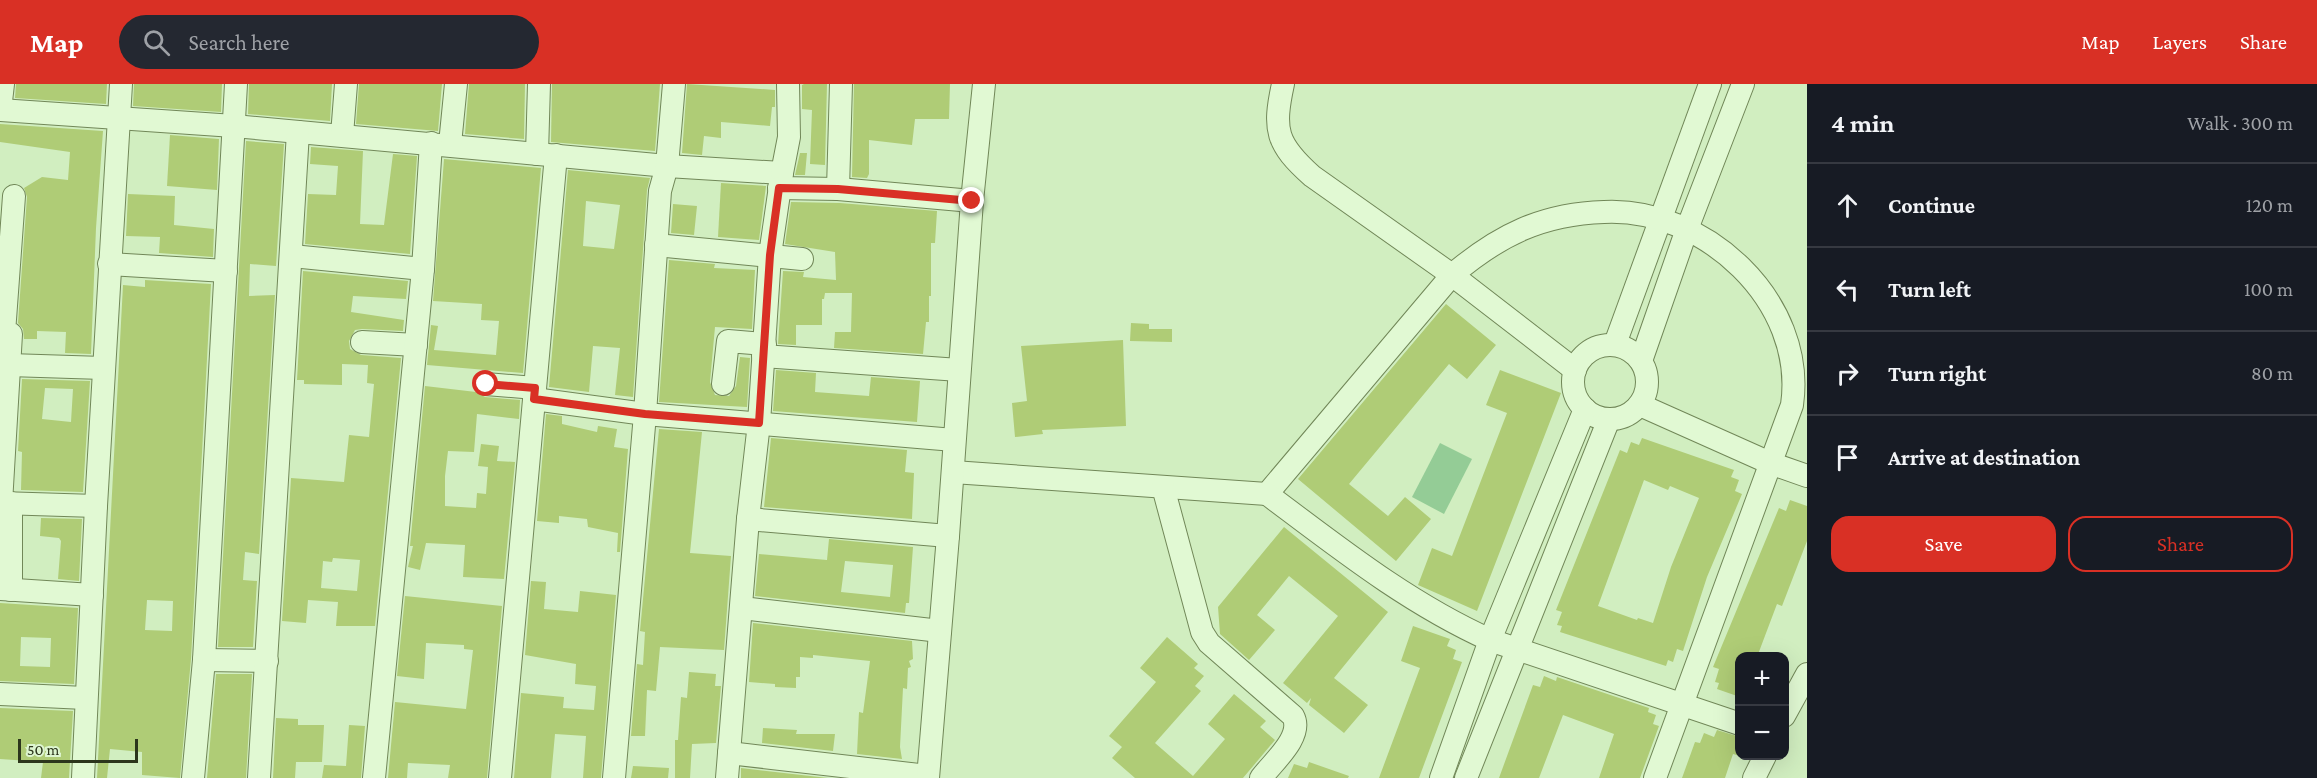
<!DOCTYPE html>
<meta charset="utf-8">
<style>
body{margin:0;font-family:"Crimson Pro",serif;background:#242831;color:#f1f3f6}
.controls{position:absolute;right:18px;bottom:18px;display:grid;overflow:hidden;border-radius:12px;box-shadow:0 6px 24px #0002}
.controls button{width:54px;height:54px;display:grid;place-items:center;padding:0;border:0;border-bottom:2px solid #363941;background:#171b24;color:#f1f3f6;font:30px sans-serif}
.scale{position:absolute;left:18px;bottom:15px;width:120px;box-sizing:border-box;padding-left:6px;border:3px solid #2c361c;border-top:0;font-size:16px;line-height:21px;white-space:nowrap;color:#2c361c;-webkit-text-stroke:4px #ddf5d0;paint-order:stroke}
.stop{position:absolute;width:18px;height:18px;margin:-14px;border:4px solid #d93025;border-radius:50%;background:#fff}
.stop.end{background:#d93025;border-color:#fff;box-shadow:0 2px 6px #0008}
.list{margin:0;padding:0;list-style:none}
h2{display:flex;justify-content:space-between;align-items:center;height:78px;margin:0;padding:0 24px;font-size:26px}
h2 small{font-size:20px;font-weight:400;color:#9ea1a6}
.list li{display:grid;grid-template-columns:39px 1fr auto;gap:18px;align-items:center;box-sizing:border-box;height:84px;padding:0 24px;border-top:2px solid #363941}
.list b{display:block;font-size:22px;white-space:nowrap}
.list em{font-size:20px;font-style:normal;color:#9ea1a6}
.actions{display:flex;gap:12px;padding:18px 24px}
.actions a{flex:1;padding:14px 0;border:2px solid #d93025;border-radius:18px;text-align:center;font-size:21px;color:#d93025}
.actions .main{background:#d93025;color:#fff}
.icon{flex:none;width:33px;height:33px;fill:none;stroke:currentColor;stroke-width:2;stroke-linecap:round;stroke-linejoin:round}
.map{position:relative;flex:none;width:1807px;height:694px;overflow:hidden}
header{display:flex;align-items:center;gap:36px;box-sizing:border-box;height:84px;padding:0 30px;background:#d93025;color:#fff}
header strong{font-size:28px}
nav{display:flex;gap:33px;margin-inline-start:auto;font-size:21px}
.search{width:420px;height:54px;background:#242831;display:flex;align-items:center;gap:15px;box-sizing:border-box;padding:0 21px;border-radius:33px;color:#9ea1a6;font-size:22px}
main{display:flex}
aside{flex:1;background:#171b24}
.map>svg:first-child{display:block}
.green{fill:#94cc96}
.building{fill:#afcc76;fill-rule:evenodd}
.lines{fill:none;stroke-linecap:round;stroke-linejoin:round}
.minor-casing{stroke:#718758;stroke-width:24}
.minor{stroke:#e1f9d3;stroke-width:22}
.route{stroke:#d93025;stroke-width:8}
</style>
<header>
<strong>Map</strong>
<div class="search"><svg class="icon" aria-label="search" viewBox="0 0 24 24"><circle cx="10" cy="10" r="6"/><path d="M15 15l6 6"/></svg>Search here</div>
<nav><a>Map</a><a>Layers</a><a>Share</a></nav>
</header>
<main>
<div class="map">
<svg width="1807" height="694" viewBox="0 0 1807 694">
<rect width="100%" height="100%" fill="#d1eec0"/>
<polygon class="green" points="1440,359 1472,375 1444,430 1412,413"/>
<g class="building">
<polygon points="16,0 107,0 106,20 15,14"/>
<polygon points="134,0 222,0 221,28 133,22"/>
<polygon points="249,0 332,0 330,37 248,30"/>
<polygon points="359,0 442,0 438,47 356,40"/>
<polygon points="469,0 525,0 524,55 465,50"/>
<polygon points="552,0 660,0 655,67 551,58"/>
<polygon points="687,0 775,6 775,23 772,23 770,42 721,38 721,54 704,52 702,71 682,69"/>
<polygon points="804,0 827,0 825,81 810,80 812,26 802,25 802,1"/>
<polygon points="854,0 950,0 949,35 915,35 912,61 869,56 869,90 867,94 852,93"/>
<polygon points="0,40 103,47 96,144 91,270 65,269 66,248 37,247 37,255 24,255 23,245 18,239 27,113 24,104 42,93 68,96 70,68 0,58"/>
<polygon points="170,51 219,55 217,106 167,102"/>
<polygon points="246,57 284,60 276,182 250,180 249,212 275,211 259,470 245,468 243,496 257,497 253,563 218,563"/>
<polygon points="311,63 363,67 360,140 384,141 393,70 417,72 410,170 305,160 308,110 336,111 338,82 310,80"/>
<polygon points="800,69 807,69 805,91 795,91"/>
<polygon points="444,75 541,84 523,289 427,281 431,241 438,242 434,266 496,271 499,237 481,236 482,220 433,217"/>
<path d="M568,86L650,94L647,106L633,313L615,311L620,264L593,262L589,308L549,303ZM586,117L620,121L614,165L583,162Z"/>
<polygon points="721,99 766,102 759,156 718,153"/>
<polygon points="128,110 175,112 174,141 214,145 213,173 159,169 160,153 126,152"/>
<polygon points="791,118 840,119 937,127 935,159 931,159 931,212 929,212 929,238 926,238 923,270 834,264 835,248 851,248 852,209 825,209 824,215 822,215 822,241 796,241 796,261 778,260 783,187 804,188 803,193 836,196 835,168 785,160"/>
<polygon points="673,120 697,122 694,151 671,149"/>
<polygon points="669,176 715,180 714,184 755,186 752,245 715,243 710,298 715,311 729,312 736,302 740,273 750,274 747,323 659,318"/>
<path d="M303,187L408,197L406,215L353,212L351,228L404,236L403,247L362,245L355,246L349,257L350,265L361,271L401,274L375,542H336L338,518L308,516L306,539L282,537L291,394L344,398L349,351L369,353L374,300L367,299L368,281L342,280V301L304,300V296H297ZM333,474L360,476L357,507L321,504L323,477L332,478Z"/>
<path d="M145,196L211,200L191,575L180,694L142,691V668L110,665L107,694H97L123,201L145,203ZM147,516L173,517L172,547L145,546Z"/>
<polygon points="1446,220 1496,261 1467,295 1449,280 1349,400 1388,432 1405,413 1431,435 1396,477 1298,395"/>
<polygon points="1131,239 1149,240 1149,245 1172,245 1172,258 1130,257"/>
<polygon points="1123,256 1126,342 1042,346 1043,350 1015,353 1012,319 1027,317 1021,262"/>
<polygon points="776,286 816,289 815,308 869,312 871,293 920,297 917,338 773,327"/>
<polygon points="1500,286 1561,309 1477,527 1418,501 1432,464 1452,472 1507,329 1486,321"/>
<path d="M22,295L90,297L83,408L21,406L22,368L18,367ZM45,304L73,305L71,338L42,335Z"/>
<polygon points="425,302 476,308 485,313 520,316 519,335 477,330 474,368 448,367 445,392 445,422 476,424 477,409 486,410 488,383 478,382 481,360 499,362 497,377 515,378 504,495 463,493 465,461 426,459 420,486 408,483 413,462 410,462"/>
<polygon points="546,330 562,332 562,340 597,348 598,342 617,345 614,363 628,365 620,468 617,468 618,449 588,443 587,435 559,432 559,439 537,437"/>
<polygon points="659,345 702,348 690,469 731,472 724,566 660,563 656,607 647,606 645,652 631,652 637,580 643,581 645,548 640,547"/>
<polygon points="771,354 907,366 905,388 914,389 912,435 764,423"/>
<path d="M1642,354L1734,386L1731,393L1739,396L1735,407L1742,410L1707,493L1683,567L1677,565L1673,578L1668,576L1666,582L1560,548L1562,542L1557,541L1562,528L1556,526L1620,366L1627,369L1631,358L1639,361ZM1644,396L1668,406L1670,402L1699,414L1671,483L1653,539L1638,534L1637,536L1598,522Z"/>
<polygon points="1790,416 1807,422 1807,457 1782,522 1777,520 1757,573 1740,573 1740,613 1717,605 1719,599 1715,598 1719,585 1713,583 1779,424 1786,427"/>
<polygon points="41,434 82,435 79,497 58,495 61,457 59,454 40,452"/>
<polygon points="1284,443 1388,528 1334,594 1368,621 1344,649 1309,621 1311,614 1307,619 1283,599 1338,532 1289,492 1257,531 1275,546 1249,576 1220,550 1218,523"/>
<path d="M829,455L913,463L909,519H906L905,529L755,512L759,470L827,476ZM845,477L893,481L890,513L841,508Z"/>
<polygon points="531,497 546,498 544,525 578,528 580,507 616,511 601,694 583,694 586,652 555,650 551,694 514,694 521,609 564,613 563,624 594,626 596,602 575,600 576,580 525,571"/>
<polygon points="405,512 502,522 487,694 448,694 450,681 408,679 407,694 388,694 395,618 466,625 473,566 464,565 464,561 426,559 424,595 397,592"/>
<path d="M0,519L78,524L74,600L0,597ZM21,553L51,554L50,583L20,582Z"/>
<polygon points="753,539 912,557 913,575 909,577 911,583 908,584 907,605 903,604 900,663 902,675 857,670 859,628 863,629 870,577 813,571 813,574 800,573 800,593 796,593 796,604 775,603 775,600 749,598"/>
<polygon points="1413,542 1450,555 1447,562 1456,566 1453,575 1462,578 1419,694 1379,694 1420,584 1401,577"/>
<polygon points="1167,553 1198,580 1194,584 1204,592 1195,602 1201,607 1155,659 1193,692 1225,655 1208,640 1234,610 1266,637 1260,643 1275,656 1243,694 1135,694 1112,674 1122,663 1109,652 1156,598 1140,584"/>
<polygon points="689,588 716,590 715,602 721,602 716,659 692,660 690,694 675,694 675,656 678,656 681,613 687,614"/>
<polygon points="216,590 252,590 246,694 207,694"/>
<polygon points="1544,592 1556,597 1557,593 1649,624 1648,628 1656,631 1653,640 1659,642 1640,694 1599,694 1614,650 1563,631 1539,694 1499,694 1533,601 1540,603"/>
<polygon points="0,624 73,627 69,694 41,694 43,678 0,675"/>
<polygon points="276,634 298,635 298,641 324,641 322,678 296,678 295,694 273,694"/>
<polygon points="349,641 365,642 361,694 322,694 324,681 346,682"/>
<polygon points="763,644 797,646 796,650 835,650 833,667 762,659"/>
<polygon points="1717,646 1740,653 1740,672 1733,670 1725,694 1682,694 1695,658 1700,659 1704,649 1714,653"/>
<polygon points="1309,678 1349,692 1348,694 1288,694 1294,680 1307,684"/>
<polygon points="633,682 669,684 668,694 631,694"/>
<polygon points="741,684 828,694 741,694"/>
</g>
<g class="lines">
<g class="minor-casing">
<g id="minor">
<path d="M1283,0C1273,46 1276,60 1312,92L1452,191L1575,286"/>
<polyline points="0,26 234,42 667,82 782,89 770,171 759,339 748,435 727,694"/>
<polyline points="0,26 3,0"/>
<polyline points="342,51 346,0"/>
<polyline points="450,60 456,0"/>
<polyline points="537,70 539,0"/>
<polyline points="782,89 789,53 788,0"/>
<polyline points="779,104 838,105 972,117"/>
<polyline points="838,105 841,0"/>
<polyline points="656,161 802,175"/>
<polyline points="292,172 423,185"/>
<polyline points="109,180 226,187"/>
<polyline points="362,258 416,261"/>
<polyline points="1615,260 1710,0"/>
<circle cx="1610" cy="298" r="37"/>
<polyline points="763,272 959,286"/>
<polyline points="1641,277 1687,145 1743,0"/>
<polyline points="9,281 103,284"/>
<polyline points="486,300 535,304"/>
<polyline points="723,300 728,257 765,260"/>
<polyline points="534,315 645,330 954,356"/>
<polyline points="1640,321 1770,379 1807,392"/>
<path d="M953,388L1267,410L1452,191C1499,151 1542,130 1604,128C1704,123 1807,217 1792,321L1655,694"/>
<path d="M1163,403L1202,548L1209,559L1293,632C1304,652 1273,678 1261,694"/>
<path d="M1267,410C1339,464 1408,519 1490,556L1740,640"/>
<polyline points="0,419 96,422"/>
<polyline points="1,419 11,250 4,249 14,112"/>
<polyline points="748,435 948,452"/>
<polyline points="0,505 92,511"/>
<polyline points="11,506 11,419"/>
<polyline points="742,524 940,547"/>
<polyline points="204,576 267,577"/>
<polyline points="0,610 85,614"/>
<polyline points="1784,632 1807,590"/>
<polyline points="729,669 928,692"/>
<polyline points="83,694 96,422 121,0"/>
<polyline points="193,694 204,576 236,0"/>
<polyline points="259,694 298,48"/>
<polyline points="374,694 423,185 431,59"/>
<polyline points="500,694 556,71"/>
<polyline points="614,694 645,330 660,107 667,82 674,0"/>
<polyline points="928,694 948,452 972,117 984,0"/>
<polyline points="1441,694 1490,556 1585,325"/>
<polyline points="1466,694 1609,335"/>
<polyline points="1754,694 1765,672"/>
</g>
</g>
<use href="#minor" class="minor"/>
</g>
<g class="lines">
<polyline class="route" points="486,300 535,304 534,315 645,330 759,339 770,171 779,104 838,105 972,117"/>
</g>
</svg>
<div class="controls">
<button>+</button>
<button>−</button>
</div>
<div class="scale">50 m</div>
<div class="stop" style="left:486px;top:300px"></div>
<div class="stop end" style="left:972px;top:117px"></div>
</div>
<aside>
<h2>4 min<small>Walk · 300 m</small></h2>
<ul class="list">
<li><svg class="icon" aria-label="ahead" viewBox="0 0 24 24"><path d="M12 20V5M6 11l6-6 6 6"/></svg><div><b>Continue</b></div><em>120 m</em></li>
<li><svg class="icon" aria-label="left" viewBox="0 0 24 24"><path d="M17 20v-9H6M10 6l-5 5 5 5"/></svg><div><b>Turn left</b></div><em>100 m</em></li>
<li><svg class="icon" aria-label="right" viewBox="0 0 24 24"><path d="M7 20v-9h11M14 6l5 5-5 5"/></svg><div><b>Turn right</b></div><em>80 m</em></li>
<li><svg class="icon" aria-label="arrive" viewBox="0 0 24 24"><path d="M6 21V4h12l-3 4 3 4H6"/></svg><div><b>Arrive at destination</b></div></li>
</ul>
<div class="actions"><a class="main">Save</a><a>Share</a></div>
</aside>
</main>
